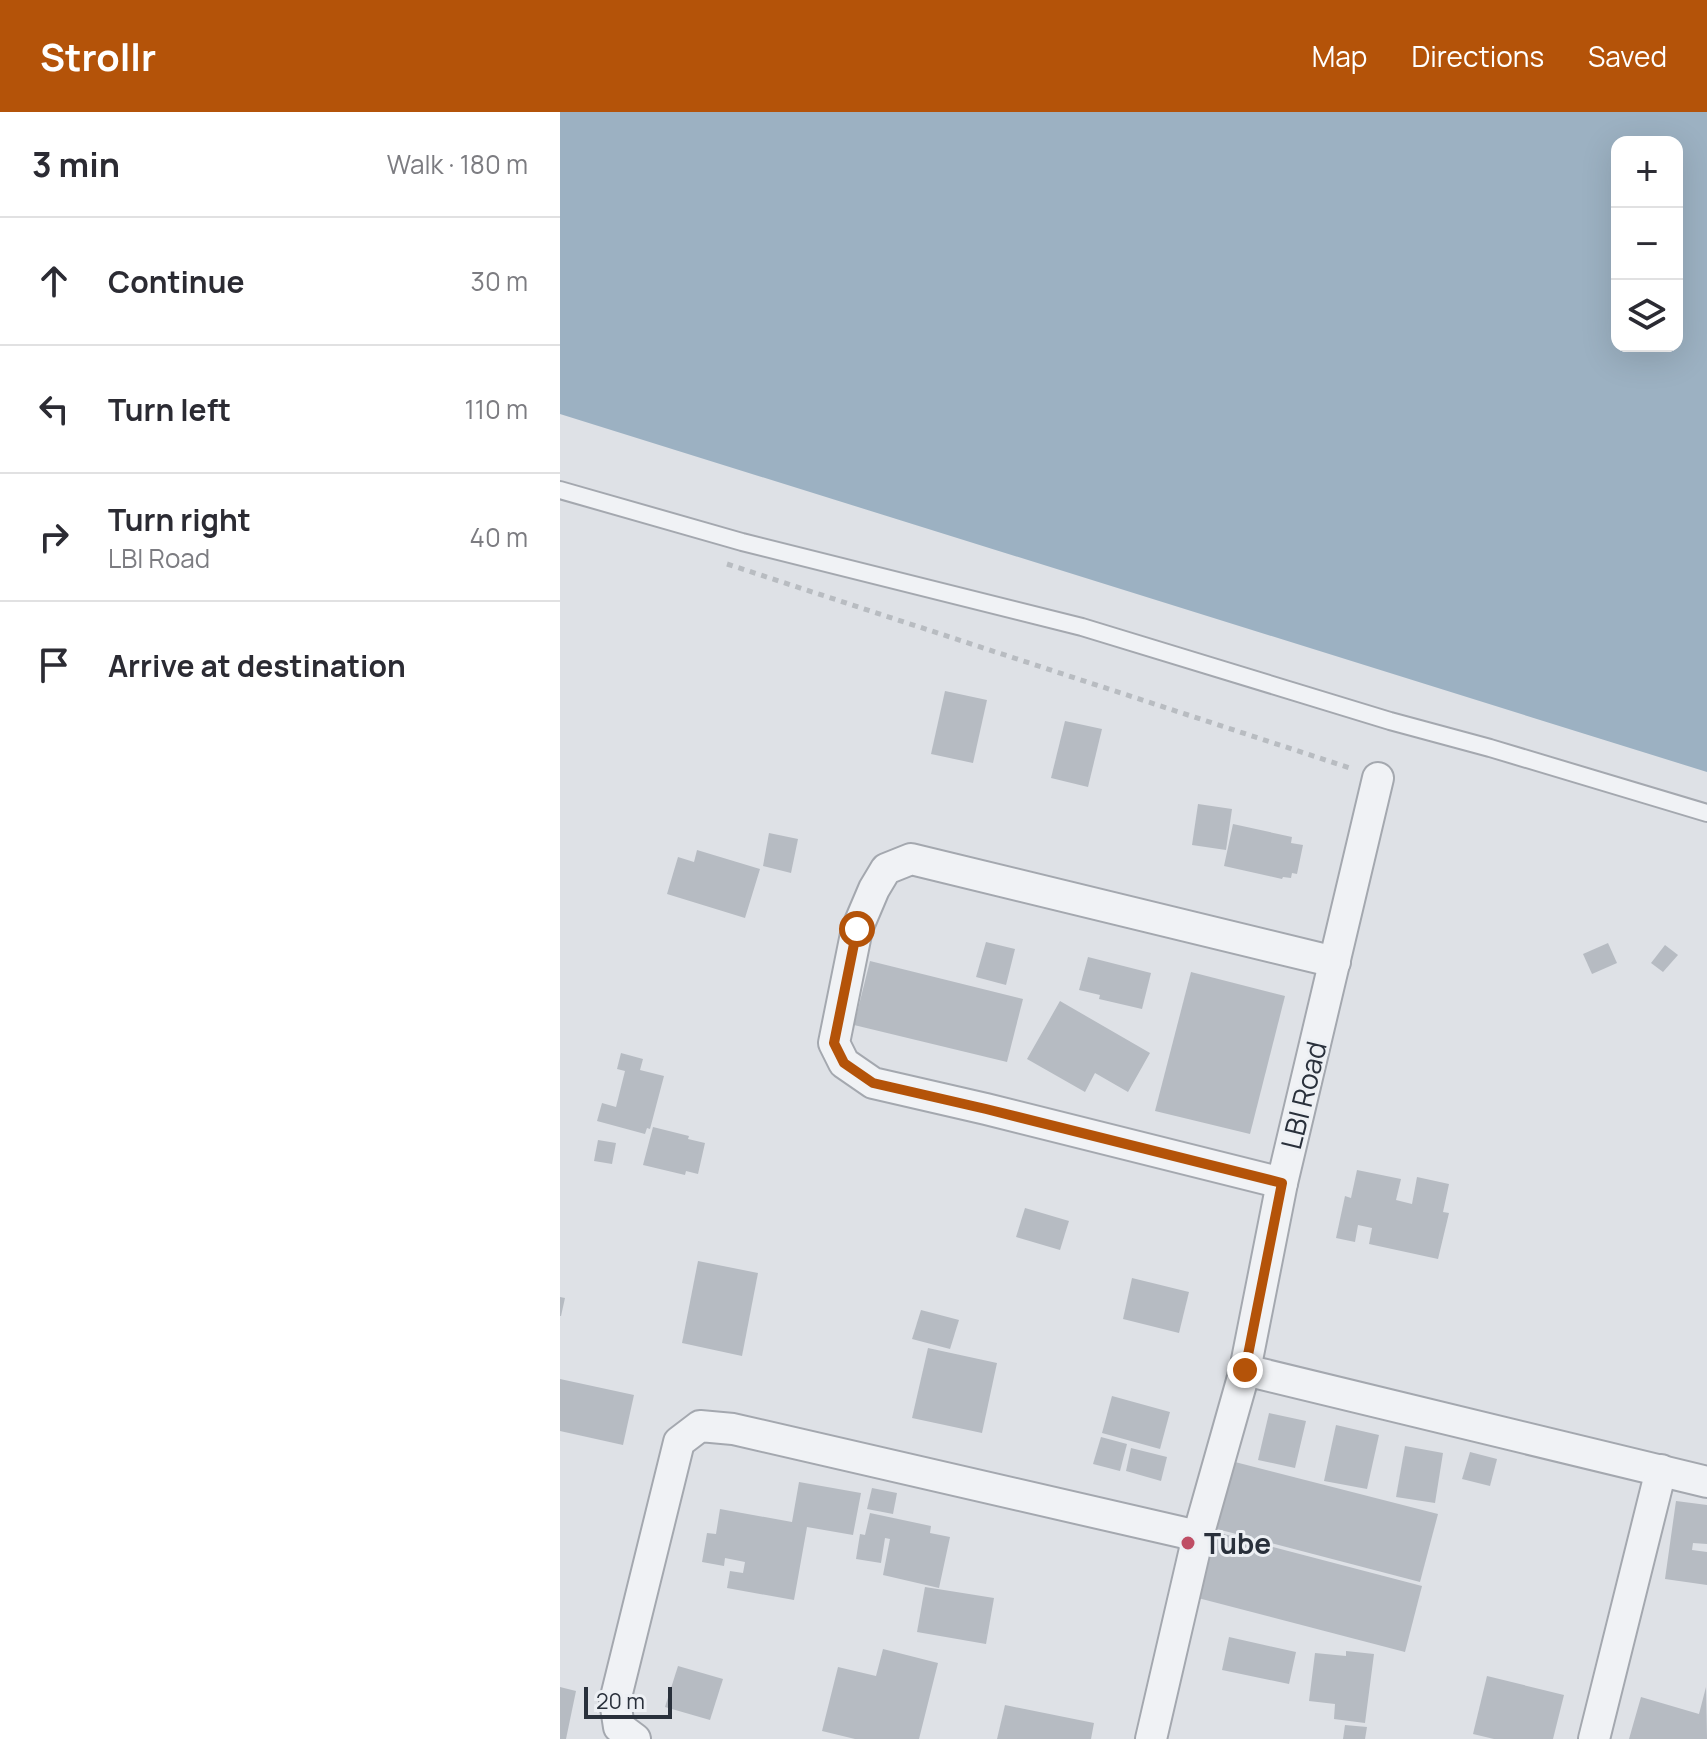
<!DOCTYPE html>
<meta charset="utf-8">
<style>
body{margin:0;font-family:Manrope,sans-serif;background:#f7f7f7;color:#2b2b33}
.controls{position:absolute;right:24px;top:24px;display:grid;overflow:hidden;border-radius:16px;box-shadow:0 8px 32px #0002}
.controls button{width:72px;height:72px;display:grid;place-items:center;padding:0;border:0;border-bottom:2px solid #e1e1e2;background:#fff;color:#2b2b33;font:40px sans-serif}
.scale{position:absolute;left:24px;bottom:20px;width:88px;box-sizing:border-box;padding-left:8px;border:4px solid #29303b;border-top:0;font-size:22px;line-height:28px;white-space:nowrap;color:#29303b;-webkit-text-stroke:6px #edf0f4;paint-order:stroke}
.stop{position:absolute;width:24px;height:24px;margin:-18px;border:6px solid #b45309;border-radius:50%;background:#fff}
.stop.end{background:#b45309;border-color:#fff;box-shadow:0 2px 8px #0008}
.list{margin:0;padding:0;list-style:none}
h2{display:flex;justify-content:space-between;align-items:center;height:104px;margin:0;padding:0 32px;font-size:34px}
h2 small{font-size:26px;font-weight:400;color:#7c7c81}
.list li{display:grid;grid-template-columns:52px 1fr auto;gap:24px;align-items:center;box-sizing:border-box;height:128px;padding:0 32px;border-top:2px solid #e1e1e2}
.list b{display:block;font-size:30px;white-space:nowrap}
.list p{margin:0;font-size:26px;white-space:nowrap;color:#7c7c81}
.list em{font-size:26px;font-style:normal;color:#7c7c81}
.icon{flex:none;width:44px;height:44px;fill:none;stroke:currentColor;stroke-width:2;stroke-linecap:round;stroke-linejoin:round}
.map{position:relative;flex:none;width:1147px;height:1627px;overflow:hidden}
header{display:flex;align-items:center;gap:48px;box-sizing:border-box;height:112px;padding:0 40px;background:#b45309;color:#fff}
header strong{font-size:38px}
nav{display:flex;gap:44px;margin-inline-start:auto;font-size:28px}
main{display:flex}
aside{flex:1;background:#fff}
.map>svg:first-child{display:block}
.water{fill:#9cb1c2;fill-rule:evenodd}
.building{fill:#b6bbc2}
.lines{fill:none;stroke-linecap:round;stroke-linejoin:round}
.lane-casing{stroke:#a4a8af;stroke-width:20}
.street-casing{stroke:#a4a8af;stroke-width:34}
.path{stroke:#b8bcc1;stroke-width:5;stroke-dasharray:6 6;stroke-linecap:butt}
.lane{stroke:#f0f2f5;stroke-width:16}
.street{stroke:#f0f2f5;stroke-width:30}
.route{stroke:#b45309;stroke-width:10}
.poi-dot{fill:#bf4e65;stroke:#edf0f4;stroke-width:3}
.labels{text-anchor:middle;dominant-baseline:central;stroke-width:6;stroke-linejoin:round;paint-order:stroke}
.street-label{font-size:28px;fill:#29303b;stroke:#edf0f4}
.poi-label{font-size:28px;font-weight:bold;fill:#29303b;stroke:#edf0f4;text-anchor:start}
</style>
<header>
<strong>Strollr</strong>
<nav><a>Map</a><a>Directions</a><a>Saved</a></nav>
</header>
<main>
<aside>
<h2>3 min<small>Walk · 180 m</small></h2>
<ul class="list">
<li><svg class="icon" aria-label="ahead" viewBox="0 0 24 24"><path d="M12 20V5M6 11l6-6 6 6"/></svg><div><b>Continue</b></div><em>30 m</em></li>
<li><svg class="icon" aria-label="left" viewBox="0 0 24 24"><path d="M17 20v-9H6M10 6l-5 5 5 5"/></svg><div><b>Turn left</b></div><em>110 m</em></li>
<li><svg class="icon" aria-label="right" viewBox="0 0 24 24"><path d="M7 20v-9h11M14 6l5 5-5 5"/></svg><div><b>Turn right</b><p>LBI Road</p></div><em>40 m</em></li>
<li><svg class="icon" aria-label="arrive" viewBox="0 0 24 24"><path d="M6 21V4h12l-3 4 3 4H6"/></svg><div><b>Arrive at destination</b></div></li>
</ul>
</aside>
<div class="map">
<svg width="1147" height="1627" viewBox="0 0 1147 1627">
<rect width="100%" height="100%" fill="#dee1e6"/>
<path class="water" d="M0,0H1147V660L0,302ZM1057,30H1117V234H1057Z"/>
<g class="building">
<polygon points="385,579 427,588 413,651 371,642"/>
<polygon points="505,609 542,617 528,675 491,666"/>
<polygon points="638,692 672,697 666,738 632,733"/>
<polygon points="673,712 732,725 731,731 743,733 737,762 732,761 731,766 723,765 722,767 664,754"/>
<polygon points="209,721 238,727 231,761 203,754"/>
<polygon points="137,738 200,757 185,806 107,782 118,745 134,750"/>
<polygon points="426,830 455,837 446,873 416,865"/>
<polygon points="1048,831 1057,851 1032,862 1023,842"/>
<polygon points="1105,833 1118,843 1103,860 1091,851"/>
<polygon points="528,845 591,861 582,897 539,887 540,883 519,878"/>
<polygon points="310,849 463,887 447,950 294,913"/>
<polygon points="631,860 725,884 690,1022 595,999"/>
<polygon points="500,889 590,941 568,980 535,961 525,980 467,947"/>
<polygon points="61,941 83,947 80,958 104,964 90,1017 87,1016 85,1022 37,1009 42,991 56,995 65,959 57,957"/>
<polygon points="93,1015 129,1024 128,1027 145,1031 138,1062 126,1059 125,1063 83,1053"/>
<polygon points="38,1028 56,1031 52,1052 34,1049"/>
<polygon points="797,1058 841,1067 836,1088 852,1092 857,1065 889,1072 883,1100 889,1101 878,1147 809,1132 812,1116 798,1113 795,1130 776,1126 785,1084 791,1086"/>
<polygon points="465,1096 509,1109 500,1138 456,1125"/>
<polygon points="138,1149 198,1161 182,1244 122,1231"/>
<polygon points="572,1166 629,1180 619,1221 563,1207"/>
<polygon points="0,1185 5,1186 1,1204 0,1204"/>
<polygon points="361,1198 399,1208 390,1237 352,1227"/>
<polygon points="368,1236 437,1251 422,1321 352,1306"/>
<polygon points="0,1267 74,1283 63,1333 0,1319"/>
<polygon points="552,1284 610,1300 600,1337 542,1321"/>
<polygon points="709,1301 746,1309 735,1356 698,1348"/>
<polygon points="776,1313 819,1323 807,1377 764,1369"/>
<polygon points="541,1325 567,1332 560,1359 533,1352"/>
<polygon points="845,1334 883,1341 875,1391 836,1385"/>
<polygon points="571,1336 607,1345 601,1369 566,1359"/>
<polygon points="910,1340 937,1347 930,1374 902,1367"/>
<polygon points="675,1350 878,1402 860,1470 657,1417"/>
<polygon points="239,1370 301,1381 293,1423 247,1415 234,1488 167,1476 170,1459 183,1461 185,1450 165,1446 164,1454 142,1450 147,1421 156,1422 160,1397 232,1410"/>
<polygon points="312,1376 337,1381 333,1402 307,1397"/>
<polygon points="1116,1389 1147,1393 1147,1432 1133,1431 1132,1438 1147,1440 1147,1473 1105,1467"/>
<polygon points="310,1401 371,1414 370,1421 390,1425 379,1476 323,1463 330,1427 325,1426 321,1451 296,1447 300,1422 305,1423"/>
<polygon points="656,1420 862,1474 845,1540 638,1486"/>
<polygon points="365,1475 434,1486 426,1532 357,1520"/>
<polygon points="669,1525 736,1540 729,1572 662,1558"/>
<polygon points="323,1537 378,1551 359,1627 295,1627 262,1619 278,1555 316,1564"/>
<polygon points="786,1539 814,1542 805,1611 774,1607 775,1592 749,1589 755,1541 786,1544"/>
<polygon points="118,1554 163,1567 150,1608 105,1595"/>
<polygon points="927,1564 1004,1583 993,1627 934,1627 913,1622"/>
<polygon points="0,1575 16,1579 6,1627 0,1627"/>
<polygon points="1146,1575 1147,1627 1069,1627 1081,1585 1139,1602"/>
<polygon points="445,1593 534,1611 531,1627 437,1627"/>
<polygon points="785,1613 807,1615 805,1627 783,1627"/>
</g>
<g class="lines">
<g class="lane-casing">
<polyline id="lane" points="0,378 182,430 522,515 830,609 930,636 1147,701"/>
</g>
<g class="street-casing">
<g id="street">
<polyline points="722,1071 426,997 313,971 284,951 274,931 297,817 314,777 326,757 351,747 775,850"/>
<polyline points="685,1258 1147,1370"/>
<polyline points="75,1627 59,1615 55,1589 119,1330 140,1314 173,1317 638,1424"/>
<polyline points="591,1627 638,1424 685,1258 722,1071 818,666"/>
<polyline points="1034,1627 1101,1358"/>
</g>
</g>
<polyline class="path" points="167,452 793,657"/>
<use href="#lane" class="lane"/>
<use href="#street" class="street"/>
</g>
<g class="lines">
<polyline class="route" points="297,817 274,931 284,951 313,971 426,997 722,1071 685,1258"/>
</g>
<circle class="poi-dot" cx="628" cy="1431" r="8"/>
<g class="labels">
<g class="street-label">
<text transform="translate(743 983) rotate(-76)">LBI Road</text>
</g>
<g class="poi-label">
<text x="644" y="1431">Tube</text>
</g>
</g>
</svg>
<div class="controls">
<button>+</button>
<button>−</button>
<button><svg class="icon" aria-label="layers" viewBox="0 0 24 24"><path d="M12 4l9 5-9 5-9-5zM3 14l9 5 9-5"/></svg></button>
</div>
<div class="scale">20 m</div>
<div class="stop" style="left:297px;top:817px"></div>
<div class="stop end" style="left:685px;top:1258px"></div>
</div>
</main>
